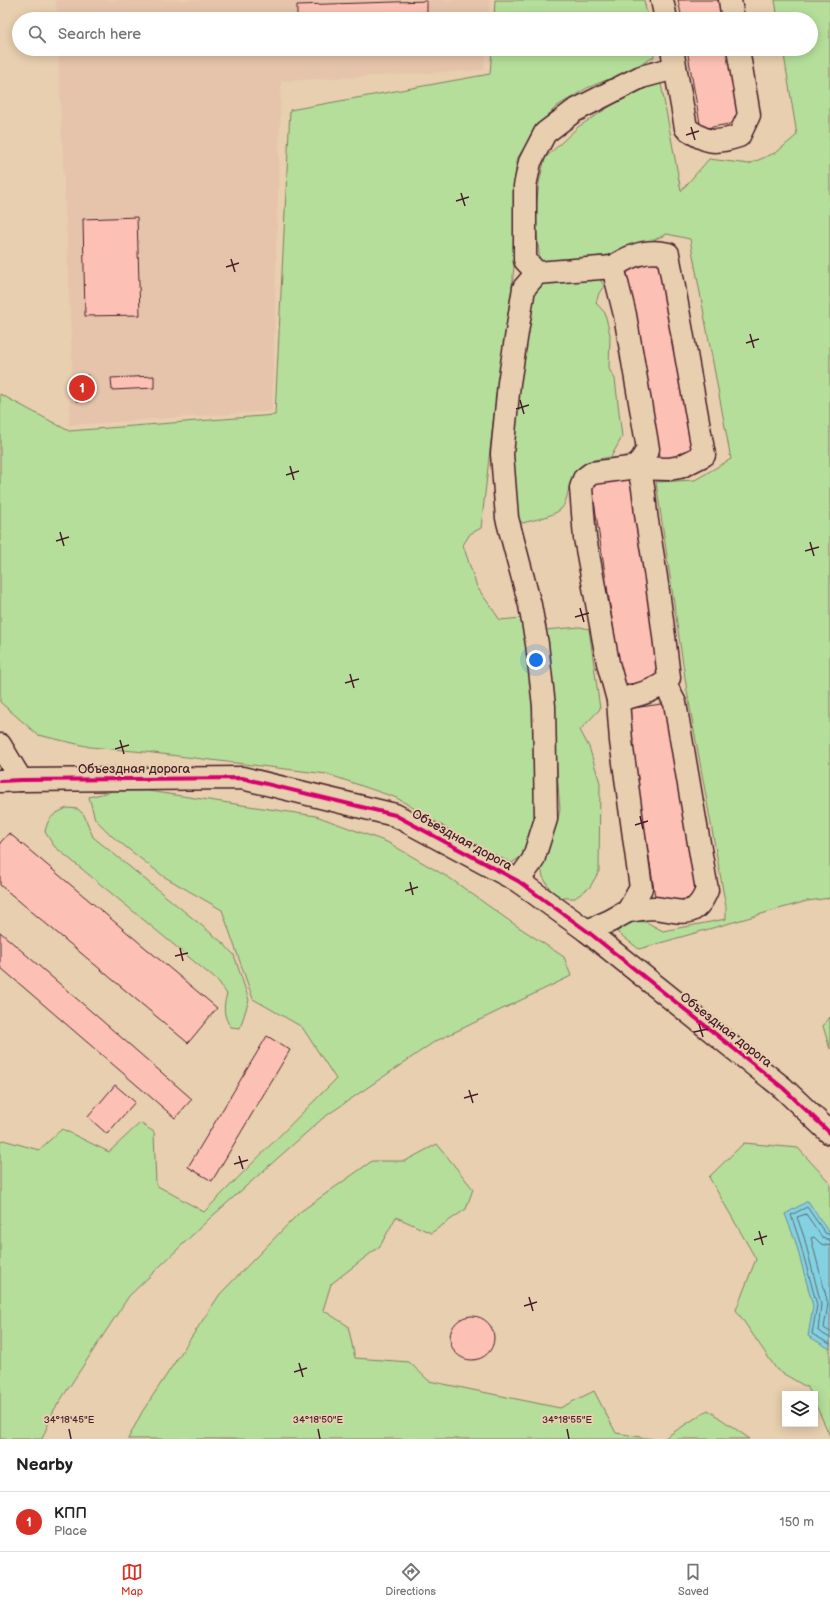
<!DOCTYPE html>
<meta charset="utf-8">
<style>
body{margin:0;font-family:"Balsamiq Sans",sans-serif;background:#f6f6f6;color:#222}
.controls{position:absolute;right:12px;bottom:12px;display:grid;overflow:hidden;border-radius:0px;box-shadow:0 2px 10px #0003}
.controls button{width:36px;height:36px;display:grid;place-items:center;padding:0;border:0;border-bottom:1px solid #e0e0e0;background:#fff;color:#222;font:20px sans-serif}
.you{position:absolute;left:536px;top:660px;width:14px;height:14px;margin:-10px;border:3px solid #fff;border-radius:50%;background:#1a73e8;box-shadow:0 0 0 6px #1a73e833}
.badge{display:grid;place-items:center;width:26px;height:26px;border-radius:50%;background:#d93025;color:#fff;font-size:13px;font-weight:700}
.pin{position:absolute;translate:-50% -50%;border:2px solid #fff;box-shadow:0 1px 4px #0006}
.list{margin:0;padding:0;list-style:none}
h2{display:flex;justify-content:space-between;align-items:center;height:52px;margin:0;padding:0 16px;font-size:17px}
h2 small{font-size:13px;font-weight:400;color:#767676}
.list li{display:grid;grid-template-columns:26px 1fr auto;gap:12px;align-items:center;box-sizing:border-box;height:60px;padding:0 16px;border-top:1px solid #e0e0e0}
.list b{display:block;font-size:15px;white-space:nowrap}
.list p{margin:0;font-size:13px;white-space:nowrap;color:#767676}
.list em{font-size:13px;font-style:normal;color:#767676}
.icon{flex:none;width:22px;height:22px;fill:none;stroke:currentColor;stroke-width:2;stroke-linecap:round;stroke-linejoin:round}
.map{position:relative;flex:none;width:830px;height:1439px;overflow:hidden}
.search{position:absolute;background:#fff;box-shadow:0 2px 10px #0003;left:12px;right:12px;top:12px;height:44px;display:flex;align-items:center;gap:10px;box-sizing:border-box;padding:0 14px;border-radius:22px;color:#767676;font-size:15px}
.sheet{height:112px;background:#fff}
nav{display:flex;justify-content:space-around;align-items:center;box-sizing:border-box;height:56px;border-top:1px solid #e0e0e0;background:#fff;font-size:11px;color:#767676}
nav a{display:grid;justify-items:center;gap:2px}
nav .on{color:#d93025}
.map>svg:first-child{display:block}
.built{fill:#e6c4ab}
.green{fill:#b5de9a;stroke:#807e62}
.water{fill:#83d2e1;stroke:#6c8a98}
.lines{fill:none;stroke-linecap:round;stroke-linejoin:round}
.shore{stroke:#616774;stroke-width:1}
.building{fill:#fcc1b4;stroke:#4a1f2b}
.minor-casing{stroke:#4a1f2b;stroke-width:25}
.minor{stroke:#e7cfaf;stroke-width:22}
.cycleway-casing{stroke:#e7cfaf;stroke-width:6}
.cycleway{stroke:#d6006c;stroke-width:4}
.ticks{fill:none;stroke:#4a1f2b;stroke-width:1.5}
.labels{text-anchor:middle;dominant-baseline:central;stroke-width:4;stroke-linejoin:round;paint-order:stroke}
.street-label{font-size:13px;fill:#4a1f2b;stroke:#e7cfaf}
.ticks-label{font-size:10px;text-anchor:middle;fill:#4a1f2b;stroke:#e7cfaf;stroke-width:4;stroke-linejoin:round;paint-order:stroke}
</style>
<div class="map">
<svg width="830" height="1439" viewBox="0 0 830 1439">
<rect width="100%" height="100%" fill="#e7cfaf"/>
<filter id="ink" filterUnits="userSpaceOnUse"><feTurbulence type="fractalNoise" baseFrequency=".025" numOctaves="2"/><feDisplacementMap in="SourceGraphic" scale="8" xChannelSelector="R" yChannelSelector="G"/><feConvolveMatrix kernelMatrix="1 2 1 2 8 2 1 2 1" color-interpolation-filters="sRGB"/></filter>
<g filter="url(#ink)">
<g class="built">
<polygon points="56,0 490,0 488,19 57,19"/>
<polygon points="58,49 486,49 484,70 281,81 272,411 69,425 72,359"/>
</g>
<g class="green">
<polygon points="495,0 644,0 648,19 494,19"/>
<polygon points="775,0 830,0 830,898 807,901 639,949 617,932 630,921 646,922 663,931 726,919 726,907 687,691 656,482 695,480 731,459 690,239 667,234 636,248 609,255 540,263 535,216 539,183 545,158 578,127 612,105 646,88 661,84 681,191 709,159 749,164 777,152 797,135 783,49 811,49 811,19 778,19"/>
<polygon points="492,49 653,49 654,57 631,70 587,88 557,106 537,126 516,161 515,256 512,287 497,389 481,528 470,534 463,545 477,587 500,620 522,618 527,648 532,702 536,809 529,839 522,856 510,864 462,838 397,798 327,774 145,752 90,747 38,735 0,702 0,394 69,431 275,415 290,110 490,74"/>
<path d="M591,277L600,279L604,286L599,293L596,303L605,313L610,335L609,369L615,379L622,437L611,457C585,461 574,463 568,492C567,497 565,505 561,509C554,516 533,520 523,523L516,519L513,452L518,389L534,291L544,282Z"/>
<polygon points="580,627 589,629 600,709 580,730 589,747 600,783 599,871 590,887 575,898 559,898 550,889 543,877 540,863 556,826 560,810 548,649 545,630"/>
<polygon points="113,791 148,791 316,816 387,842 451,879 511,922 564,957 571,976 434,1042 323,1118 209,1219 129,1296 54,1410 42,1439 0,1439 0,1143 3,1140 39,1150 62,1129 109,1152 140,1123 154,1132 156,1185 204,1212 336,1079 302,1027 253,999 222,910 163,876 113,837 95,819 89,797"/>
<path d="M67,808L78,809L84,815L93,837L223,943L234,955L249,1000L240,1028L231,1027C223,1017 223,1006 227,994L219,982L54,846L45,832C48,817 53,814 67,808Z"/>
<polygon points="830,1017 830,1049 823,1026"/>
<polygon points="744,1143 798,1148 830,1183 830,1436 815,1403 815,1394 811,1394 808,1388 777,1370 736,1310 756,1259 709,1177"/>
<polygon points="437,1144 473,1189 466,1209 431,1233 396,1217 380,1246 331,1284 323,1310 348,1326 355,1358 409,1362 429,1381 560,1408 594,1391 616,1433 653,1439 128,1439 142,1412 220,1294 300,1212 372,1161 405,1161"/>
<polygon points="708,1410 750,1439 663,1439"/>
</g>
<polygon class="water" points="808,1201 830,1234 830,1349 808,1336 813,1306 795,1240 785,1214"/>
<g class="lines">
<g class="shore">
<polyline points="830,1235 825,1233 807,1207 791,1215 799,1239 817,1305 812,1334 830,1344"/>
<polyline points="830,1240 822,1237 806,1214 797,1217 804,1237 821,1304 818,1331 830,1338"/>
<polyline points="830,1246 821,1244 814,1237 811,1238 828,1304 824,1328 830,1332"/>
</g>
</g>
<g class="building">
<polygon points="678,0 719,0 722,19 682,19"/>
<polygon points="427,1 427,19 297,19 297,5"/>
<polygon points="298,49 365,49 298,51"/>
<polygon points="687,49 727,49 740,122 701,129"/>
<polygon points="137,217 140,315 85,316 83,219"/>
<polygon points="661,261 696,455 661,461 626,268"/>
<polygon points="88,375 89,401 76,401 74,376"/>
<polygon points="154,376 154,388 112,390 111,378"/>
<polygon points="633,475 664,679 622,685 591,481"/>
<polygon points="669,703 699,897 656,903 626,709"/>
<polygon points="9,833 217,1008 188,1043 0,885 0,843"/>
<polygon points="0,932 192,1099 175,1118 0,967"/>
<polygon points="267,1036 290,1050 212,1181 188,1167"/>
<polygon points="115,1085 135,1102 107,1134 88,1117"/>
<circle cx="472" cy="1338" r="22"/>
</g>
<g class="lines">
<g class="minor-casing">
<g id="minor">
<polyline points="662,0 666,19"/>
<polyline points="730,0 733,19"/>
<path d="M672,49L686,128C706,143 715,144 739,136L749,115L738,49"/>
<path d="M613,267C630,255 647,249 668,254L704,455L680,467L669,469L629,468L592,473L584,479L581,488L585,538L608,663L618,700"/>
<polyline points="537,273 525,260 525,186 530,162 545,133 574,111 619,88 641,77 675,68"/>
<polyline points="0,745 21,780"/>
<polyline points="0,781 21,780 242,778 395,815 518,881 587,931 783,1088 830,1133"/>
<path d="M518,881L533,860L546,819L544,706L537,644L530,605L507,518L502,454L509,383L524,288L537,273L613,267L625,315L648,449L637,467C645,483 644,503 647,521C656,573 663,625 669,678C659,691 633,696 618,700L621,741L641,888L628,911L610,921L587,931"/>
<path d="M628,911C636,910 645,908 653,908C680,910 694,922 707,890L675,703L665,684"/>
</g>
</g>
<use href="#minor" class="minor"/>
<g class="cycleway-casing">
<polyline id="cycleway" points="0,781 21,780 242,778 395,815 518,881 587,931 783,1088 830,1133"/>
</g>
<use href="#cycleway" class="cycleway"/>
</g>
</g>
<path class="ticks" d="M691,127L695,140M686,135L699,131M461,193L465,206M456,201L469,197M231,259L235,272M226,267L239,263M750,334L754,348M746,343L759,339M520,400L524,414M516,409L529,405M290,466L294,480M286,475L299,471M60,532L64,546M56,541L69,537M810,542L814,556M805,551L819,547M580,608L584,622M575,617L589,613M350,674L354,688M345,683L359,679M120,740L124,754M115,749L129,745M640,816L643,829M635,825L648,821M410,882L413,895M405,891L418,887M180,948L183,961M175,956L188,953M699,1024L703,1037M694,1032L708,1029M469,1090L473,1103M464,1098L478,1094M239,1156L243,1169M234,1164L248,1160M759,1231L763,1245M754,1240L767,1236M529,1297L533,1311M524,1306L537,1302M299,1363L303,1377M294,1372L307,1368M69,1429L71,1439M318,1429L320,1439M567,1429L569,1439"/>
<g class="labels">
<g class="street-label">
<text x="134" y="769">Объездная дорога</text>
<text transform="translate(462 840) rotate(29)">Объездная дорога</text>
<text transform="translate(726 1030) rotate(38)">Объездная дорога</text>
</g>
</g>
<g class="ticks-label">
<text x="69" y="1423">34°18'45"E</text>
<text x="318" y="1423">34°18'50"E</text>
<text x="567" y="1423">34°18'55"E</text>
</g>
</svg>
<div class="controls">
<button><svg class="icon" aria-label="layers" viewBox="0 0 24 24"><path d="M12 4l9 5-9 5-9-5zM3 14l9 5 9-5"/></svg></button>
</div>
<div class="you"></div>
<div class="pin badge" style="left:82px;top:388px">1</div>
<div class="search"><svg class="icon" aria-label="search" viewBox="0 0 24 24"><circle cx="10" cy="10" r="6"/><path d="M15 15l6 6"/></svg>Search here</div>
</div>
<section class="sheet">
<h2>Nearby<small></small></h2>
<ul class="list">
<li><span class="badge">1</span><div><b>КПП</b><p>Place</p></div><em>150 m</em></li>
</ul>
</section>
<nav>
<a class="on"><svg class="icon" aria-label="map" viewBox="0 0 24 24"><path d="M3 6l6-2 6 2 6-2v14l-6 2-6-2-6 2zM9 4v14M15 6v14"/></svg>Map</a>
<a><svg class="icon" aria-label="directions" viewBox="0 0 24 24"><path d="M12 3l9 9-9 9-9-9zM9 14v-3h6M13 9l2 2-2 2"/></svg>Directions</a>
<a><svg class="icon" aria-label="saved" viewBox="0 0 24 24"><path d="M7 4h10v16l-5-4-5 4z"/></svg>Saved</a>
</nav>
